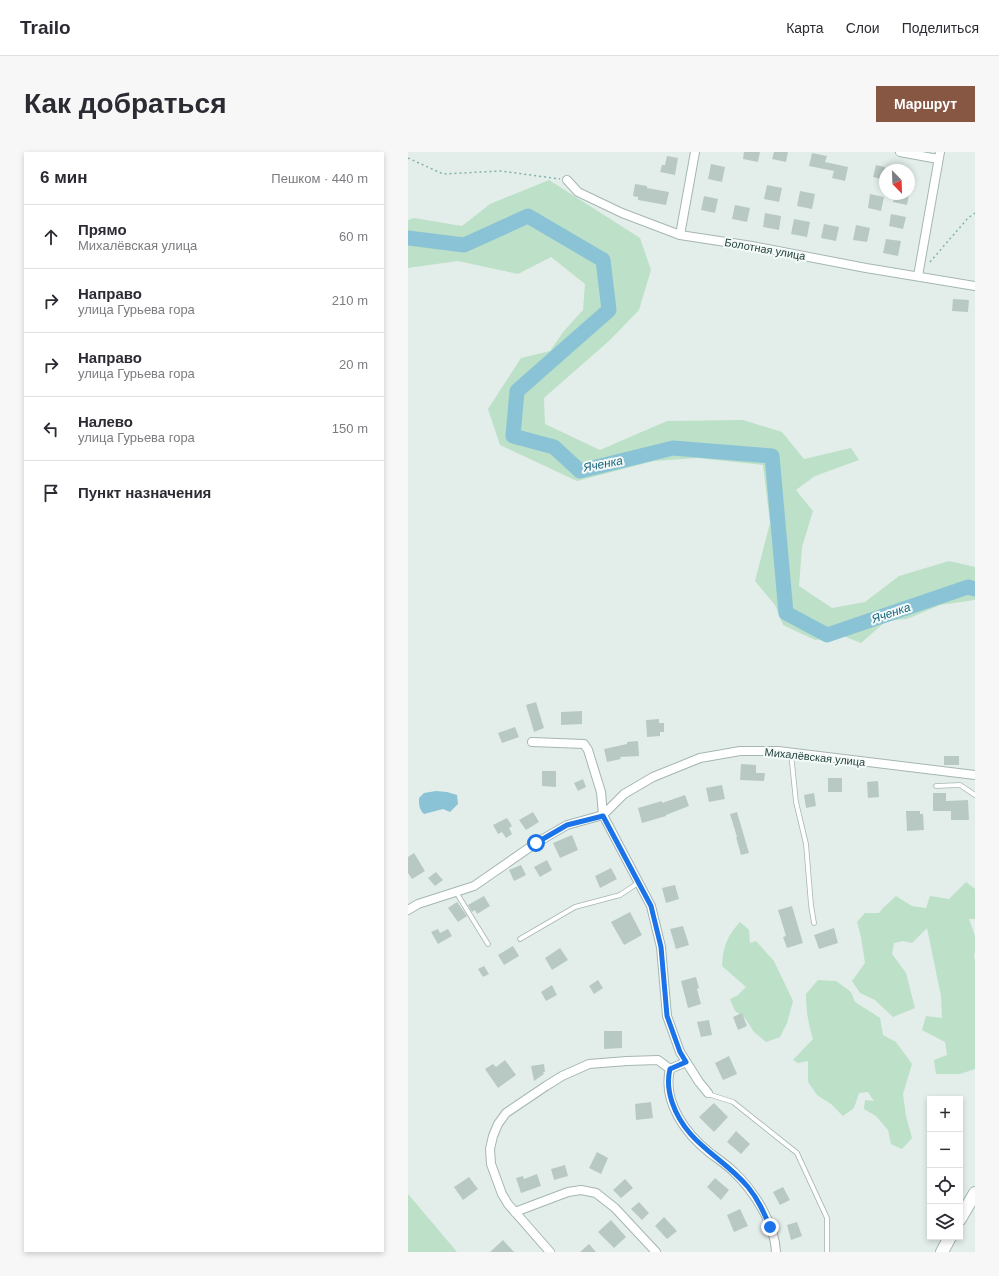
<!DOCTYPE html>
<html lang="ru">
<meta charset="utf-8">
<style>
body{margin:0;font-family:Arial,sans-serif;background:#f7f7f7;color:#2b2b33}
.controls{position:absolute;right:12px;bottom:12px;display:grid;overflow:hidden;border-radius:0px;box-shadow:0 2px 6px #0003}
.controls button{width:36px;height:36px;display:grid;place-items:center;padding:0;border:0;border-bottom:1px solid #e1e1e2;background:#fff;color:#2b2b33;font:20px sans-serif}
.compass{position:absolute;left:471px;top:12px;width:36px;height:36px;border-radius:50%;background:#fff;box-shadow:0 2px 6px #0003;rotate:157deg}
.stop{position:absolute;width:12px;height:12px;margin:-9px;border:3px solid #1a73e8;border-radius:50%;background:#fff}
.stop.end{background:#1a73e8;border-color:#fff;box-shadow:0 1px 4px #0008}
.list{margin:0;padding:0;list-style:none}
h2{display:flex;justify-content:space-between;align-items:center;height:52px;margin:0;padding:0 16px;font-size:17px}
h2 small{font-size:13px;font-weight:400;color:#7c7c81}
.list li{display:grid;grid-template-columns:26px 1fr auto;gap:12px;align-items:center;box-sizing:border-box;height:64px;padding:0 16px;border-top:1px solid #e1e1e2}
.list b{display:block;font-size:15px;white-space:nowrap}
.list p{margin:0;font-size:13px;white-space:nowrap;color:#7c7c81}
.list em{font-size:13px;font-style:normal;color:#7c7c81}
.icon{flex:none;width:22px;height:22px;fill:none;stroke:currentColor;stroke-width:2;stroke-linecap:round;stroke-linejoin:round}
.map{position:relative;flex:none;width:567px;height:1100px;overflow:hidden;border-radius:0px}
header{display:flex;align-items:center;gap:24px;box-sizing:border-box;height:56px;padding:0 20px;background:#fff;border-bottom:1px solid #e1e1e2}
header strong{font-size:19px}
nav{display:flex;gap:22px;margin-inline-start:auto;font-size:14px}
.intro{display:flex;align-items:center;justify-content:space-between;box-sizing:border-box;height:96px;padding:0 24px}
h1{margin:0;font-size:28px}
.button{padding:10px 18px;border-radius:0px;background:#875744;color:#fff;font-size:14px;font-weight:700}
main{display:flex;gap:24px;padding:0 24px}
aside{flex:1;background:#fff;border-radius:0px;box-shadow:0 2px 6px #0003}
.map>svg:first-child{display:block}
.green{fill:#bce0c8}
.water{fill:#8ac3d5}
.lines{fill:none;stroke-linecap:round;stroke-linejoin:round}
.river{stroke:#8ac3d5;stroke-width:15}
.building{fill:#b8c9c3}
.lane-casing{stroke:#a5b6b2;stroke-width:5.5}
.street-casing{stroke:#a5b6b2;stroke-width:10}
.secondary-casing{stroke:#a1bab3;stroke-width:14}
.path{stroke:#83b3a7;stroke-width:1.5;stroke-dasharray:2 3;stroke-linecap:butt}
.lane{stroke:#fff;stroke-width:4}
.street{stroke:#fff;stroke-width:8}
.secondary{stroke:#fff;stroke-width:12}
.route{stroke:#1a73e8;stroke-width:5}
.labels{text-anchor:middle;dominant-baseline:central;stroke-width:4;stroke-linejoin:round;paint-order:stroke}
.street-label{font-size:11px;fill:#22403b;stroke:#f4faf8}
.water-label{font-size:12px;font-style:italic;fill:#19667f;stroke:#f4faf8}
</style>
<header>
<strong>Trailo</strong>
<nav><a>Карта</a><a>Слои</a><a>Поделиться</a></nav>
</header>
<div class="intro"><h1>Как добраться</h1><a class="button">Маршрут</a></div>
<main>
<aside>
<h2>6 мин<small>Пешком · 440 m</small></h2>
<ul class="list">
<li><svg class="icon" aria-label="ahead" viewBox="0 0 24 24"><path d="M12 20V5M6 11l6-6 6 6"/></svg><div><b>Прямо</b><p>Михалёвская улица</p></div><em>60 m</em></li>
<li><svg class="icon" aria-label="right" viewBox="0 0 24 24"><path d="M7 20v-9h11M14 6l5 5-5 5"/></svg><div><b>Направо</b><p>улица Гурьева гора</p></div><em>210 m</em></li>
<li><svg class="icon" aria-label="right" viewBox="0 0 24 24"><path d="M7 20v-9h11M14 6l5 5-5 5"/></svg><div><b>Направо</b><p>улица Гурьева гора</p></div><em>20 m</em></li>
<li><svg class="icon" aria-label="left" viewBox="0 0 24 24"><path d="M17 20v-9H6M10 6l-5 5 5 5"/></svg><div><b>Налево</b><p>улица Гурьева гора</p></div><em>150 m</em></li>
<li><svg class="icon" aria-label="arrive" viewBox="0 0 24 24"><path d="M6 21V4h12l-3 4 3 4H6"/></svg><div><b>Пункт назначения</b></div></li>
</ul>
</aside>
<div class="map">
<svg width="567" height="1100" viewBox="0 0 567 1100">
<rect width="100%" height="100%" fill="#e3eeea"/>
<g class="green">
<polygon points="141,28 232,86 243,118 231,158 202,188 136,246 137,272 192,298 259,269 335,268 374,280 396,307 443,296 451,308 407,324 388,338 405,359 394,395 391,434 424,456 457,450 491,424 541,409 567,415 567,448 532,453 499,467 478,469 453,491 435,484 407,488 375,473 367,453 347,429 362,371 355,313 289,306 246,309 169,329 92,293 80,257 113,206 142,199 156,179 175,158 177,132 143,105 110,122 50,109 0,116 0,68 6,66 54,74 82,52"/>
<polygon points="558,730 567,737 567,767 561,767 567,784 567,801 566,803 567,809 567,917 552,922 528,922 526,908 539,903 537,890 514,878 518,864 534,866 533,844 519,776 504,791 495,789 486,791 484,802 498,821 507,856 485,865 467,848 452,841 444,829 457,811 453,785 449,770 457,761 471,761 474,757 488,744 504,754 518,756 522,744 541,747"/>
<path d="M332,770L341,778L342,791L348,789L366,809L385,849L379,871L372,885L358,890L346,880L337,866L327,859L322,847L330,843L338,835L314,814C315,795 319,784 332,770Z"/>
<path d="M410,828L428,829L443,840L447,850L472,866L475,883L488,890L504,912L495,942L498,964L504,986L494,997L483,992L480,978L468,964L456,957L457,948L466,949L460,940L451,941L446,956L435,964L423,952L409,943L400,930V909L390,911L385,908L405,887C400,871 398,858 398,842Z"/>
<polygon points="0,1042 49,1100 0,1100"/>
</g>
<path class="water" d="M28,639L39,640L49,643L50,652L42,660L35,657L16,662C11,657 11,653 11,646L16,641Z"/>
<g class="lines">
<polyline class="river" points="0,86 56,93 120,64 195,108 201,158 109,239 105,284 146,295 172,319 265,296 364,304 378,461 419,483 560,435 567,437"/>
</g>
<g class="building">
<polygon points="336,0 352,0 350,10 335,7"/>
<polygon points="366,0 380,0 378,10 364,7"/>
<polygon points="404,1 419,4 417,10 440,15 437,29 424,26 426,19 401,14"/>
<polygon points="259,4 270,6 267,23 252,20 254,13 257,13"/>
<polygon points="303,12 317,15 314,30 300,27"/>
<polygon points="468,13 477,15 477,28 465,25"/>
<polygon points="227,32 239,34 239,36 261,40 258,53 230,48 230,45 225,44"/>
<polygon points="359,33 374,36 371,50 356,47"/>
<polygon points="392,39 407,42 404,57 389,54"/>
<polygon points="462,42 476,45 473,59 460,56"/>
<polygon points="487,42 501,42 499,53 485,50"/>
<polygon points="296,44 310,47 307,61 293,58"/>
<polygon points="327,53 342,56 339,70 324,67"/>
<polygon points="357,61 373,64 371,78 355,75"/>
<polygon points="483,62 498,65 495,77 481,74"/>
<polygon points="386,67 402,70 399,85 383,82"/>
<polygon points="416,72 431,75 428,89 413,86"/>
<polygon points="448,73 462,76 459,90 445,88"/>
<polygon points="478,87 493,89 490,104 475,101"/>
<polygon points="545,147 561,148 560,160 544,159"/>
<polygon points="128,550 136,576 126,580 118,553"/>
<polygon points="174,559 174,572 153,573 153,560"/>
<polygon points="251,567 251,571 256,571 256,580 252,580 252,584 239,585 238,568"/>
<polygon points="107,575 111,585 94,591 90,581"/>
<polygon points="230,589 231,604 212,605 213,607 199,610 196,597 219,592 219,590"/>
<rect x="536" y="604" width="15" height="9"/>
<polygon points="333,612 348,613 348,621 357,621 356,629 332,628"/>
<polygon points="134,619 148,619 148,635 134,634"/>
<rect x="420" y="626" width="14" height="14"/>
<polygon points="175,627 178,635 170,639 166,631"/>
<polygon points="470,629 471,645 460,646 459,630"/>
<polygon points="314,633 317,647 301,650 298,636"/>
<polygon points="406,641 408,654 398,656 396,643"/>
<polygon points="525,641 538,641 538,649 560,648 561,668 543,668 543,659 525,659"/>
<polygon points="277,643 281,654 258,663 258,664 234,671 230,656 254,649 254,651"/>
<polygon points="498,659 512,659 512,662 515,662 516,678 499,679"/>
<polygon points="125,660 131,670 118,678 111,668"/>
<polygon points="329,660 341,701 333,703 328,685 329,685 322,662"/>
<polygon points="99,666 104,674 101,676 104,682 98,686 94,680 90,682 85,673"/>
<polygon points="164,683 170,698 152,706 145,691"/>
<polygon points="6,701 17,719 4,727 0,721 0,705"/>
<polygon points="139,708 144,718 132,725 126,715"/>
<polygon points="113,713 118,723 106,729 101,718"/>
<polygon points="203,716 209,727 192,736 187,724"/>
<polygon points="28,720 35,728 27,734 20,726"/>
<polygon points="267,733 271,747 258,751 254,736"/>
<polygon points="76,744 82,754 69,762 67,758 64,760 60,753"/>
<polygon points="49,750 59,764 50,770 40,756"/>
<polygon points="384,754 395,791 379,796 375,785 378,784 370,758"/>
<polygon points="222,760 234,783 216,793 203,770"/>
<polygon points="275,774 281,793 268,797 262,777"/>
<polygon points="426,776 430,791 411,797 406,783"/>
<polygon points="30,777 32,781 40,777 44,784 30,792 23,780"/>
<polygon points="105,794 111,804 96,813 90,803"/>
<polygon points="152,796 160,808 144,818 137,806"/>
<polygon points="76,814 81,822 75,825 70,817"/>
<polygon points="288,825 291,836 289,837 293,852 280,856 273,829"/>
<polygon points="190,828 195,836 186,842 181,834"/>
<polygon points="144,833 149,843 138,849 133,840"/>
<polygon points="334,861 339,874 330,878 325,865"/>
<polygon points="301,868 304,883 293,885 289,870"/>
<polygon points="196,879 214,879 214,896 196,897"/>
<polygon points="321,904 329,922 315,928 307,911"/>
<polygon points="97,908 108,923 90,936 77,917 85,912 88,915"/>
<polygon points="136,912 137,920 135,920 136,922 126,929 123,914"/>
<polygon points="243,950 245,966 228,968 227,952"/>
<polygon points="306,951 320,965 306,980 291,965"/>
<polygon points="328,979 342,992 333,1002 319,990"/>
<polygon points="189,1000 200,1006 193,1022 181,1016"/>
<polygon points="157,1013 160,1024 146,1028 143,1017"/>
<polygon points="129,1022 133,1034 113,1041 108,1026 115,1024 116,1027"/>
<polygon points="61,1025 70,1037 55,1048 46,1035"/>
<polygon points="307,1026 321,1038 313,1048 299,1035"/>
<polygon points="217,1027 225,1036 213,1046 205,1038"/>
<polygon points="375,1035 382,1048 372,1053 365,1040"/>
<polygon points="231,1050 241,1061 234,1068 223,1057"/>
<polygon points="332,1057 340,1074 326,1080 319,1063"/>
<polygon points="256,1065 269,1079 259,1087 247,1074"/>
<polygon points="203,1068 218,1085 206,1096 190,1080"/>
<polygon points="389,1070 394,1084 383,1088 379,1073"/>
<polygon points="95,1088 106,1100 82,1100"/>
<polygon points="181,1092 188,1100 172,1100"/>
</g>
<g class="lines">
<g class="lane-casing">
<g id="lane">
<polyline points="383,601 388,650 398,692 403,753 406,771"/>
<polyline points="528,634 552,633 567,643"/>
<polyline points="48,740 80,792"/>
<polyline points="112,787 167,755 212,743 230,731"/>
<polyline points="300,942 325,950 389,1001 419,1066 419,1100"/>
</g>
</g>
<g class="street-casing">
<g id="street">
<polyline points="492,0 530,7"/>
<polyline points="159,28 170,40 214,61 272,83 344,94 458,116 567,134"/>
<polyline points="272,83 287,0"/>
<polyline points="510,124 532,0"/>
<polyline points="124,590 176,592 180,598 193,640 195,663 243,754 253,795 259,864 272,900 291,930 300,941"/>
<polyline points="0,758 10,752 66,734 128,691 159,673 195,663 216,642 245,625 292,606 332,599 370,599 567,623"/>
<path d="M278,910L262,917C254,950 278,982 302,1001C310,1007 319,1013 326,1020C346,1039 367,1072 368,1100"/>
<polyline points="107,1060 160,1040 173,1038 188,1041 207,1056 248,1100"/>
<polyline points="142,1100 100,1052 94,1042 83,1012 82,997 85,984 90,972 98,961 138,934 154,924 181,912 219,909 250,908 262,917"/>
</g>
</g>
<g class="secondary-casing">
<g id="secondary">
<polyline points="552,1067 567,1041"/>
<polyline points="534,1100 542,1085"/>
</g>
</g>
<g class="path">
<polyline points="0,6 35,22 93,19 152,27"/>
<polyline points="522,110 560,66 567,61"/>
</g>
<use href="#lane" class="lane"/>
<use href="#street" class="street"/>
<use href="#secondary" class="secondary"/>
</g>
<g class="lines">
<path class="route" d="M128,691L159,673L195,664L243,754L253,795L259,864L272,900L278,910L262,917C259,929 260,938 264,950C278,992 314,1004 340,1035C350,1047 356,1061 362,1075"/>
</g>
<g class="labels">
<g class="street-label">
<text transform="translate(357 97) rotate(10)">Болотная улица</text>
<text transform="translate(407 605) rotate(6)">Михалёвская улица</text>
</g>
<g class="water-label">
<text transform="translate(195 312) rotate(-11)">Яченка</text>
<text transform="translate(483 461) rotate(-19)">Яченка</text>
</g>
</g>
</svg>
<div class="controls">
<button>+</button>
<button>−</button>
<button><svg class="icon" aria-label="locate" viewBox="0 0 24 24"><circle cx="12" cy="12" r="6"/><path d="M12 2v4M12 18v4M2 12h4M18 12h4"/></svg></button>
<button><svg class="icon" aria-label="layers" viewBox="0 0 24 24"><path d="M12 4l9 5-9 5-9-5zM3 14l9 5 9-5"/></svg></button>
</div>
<svg class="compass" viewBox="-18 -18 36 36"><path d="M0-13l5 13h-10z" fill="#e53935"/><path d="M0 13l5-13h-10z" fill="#7c7c81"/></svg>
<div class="stop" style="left:128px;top:691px"></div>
<div class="stop end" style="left:362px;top:1075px"></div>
</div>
</main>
